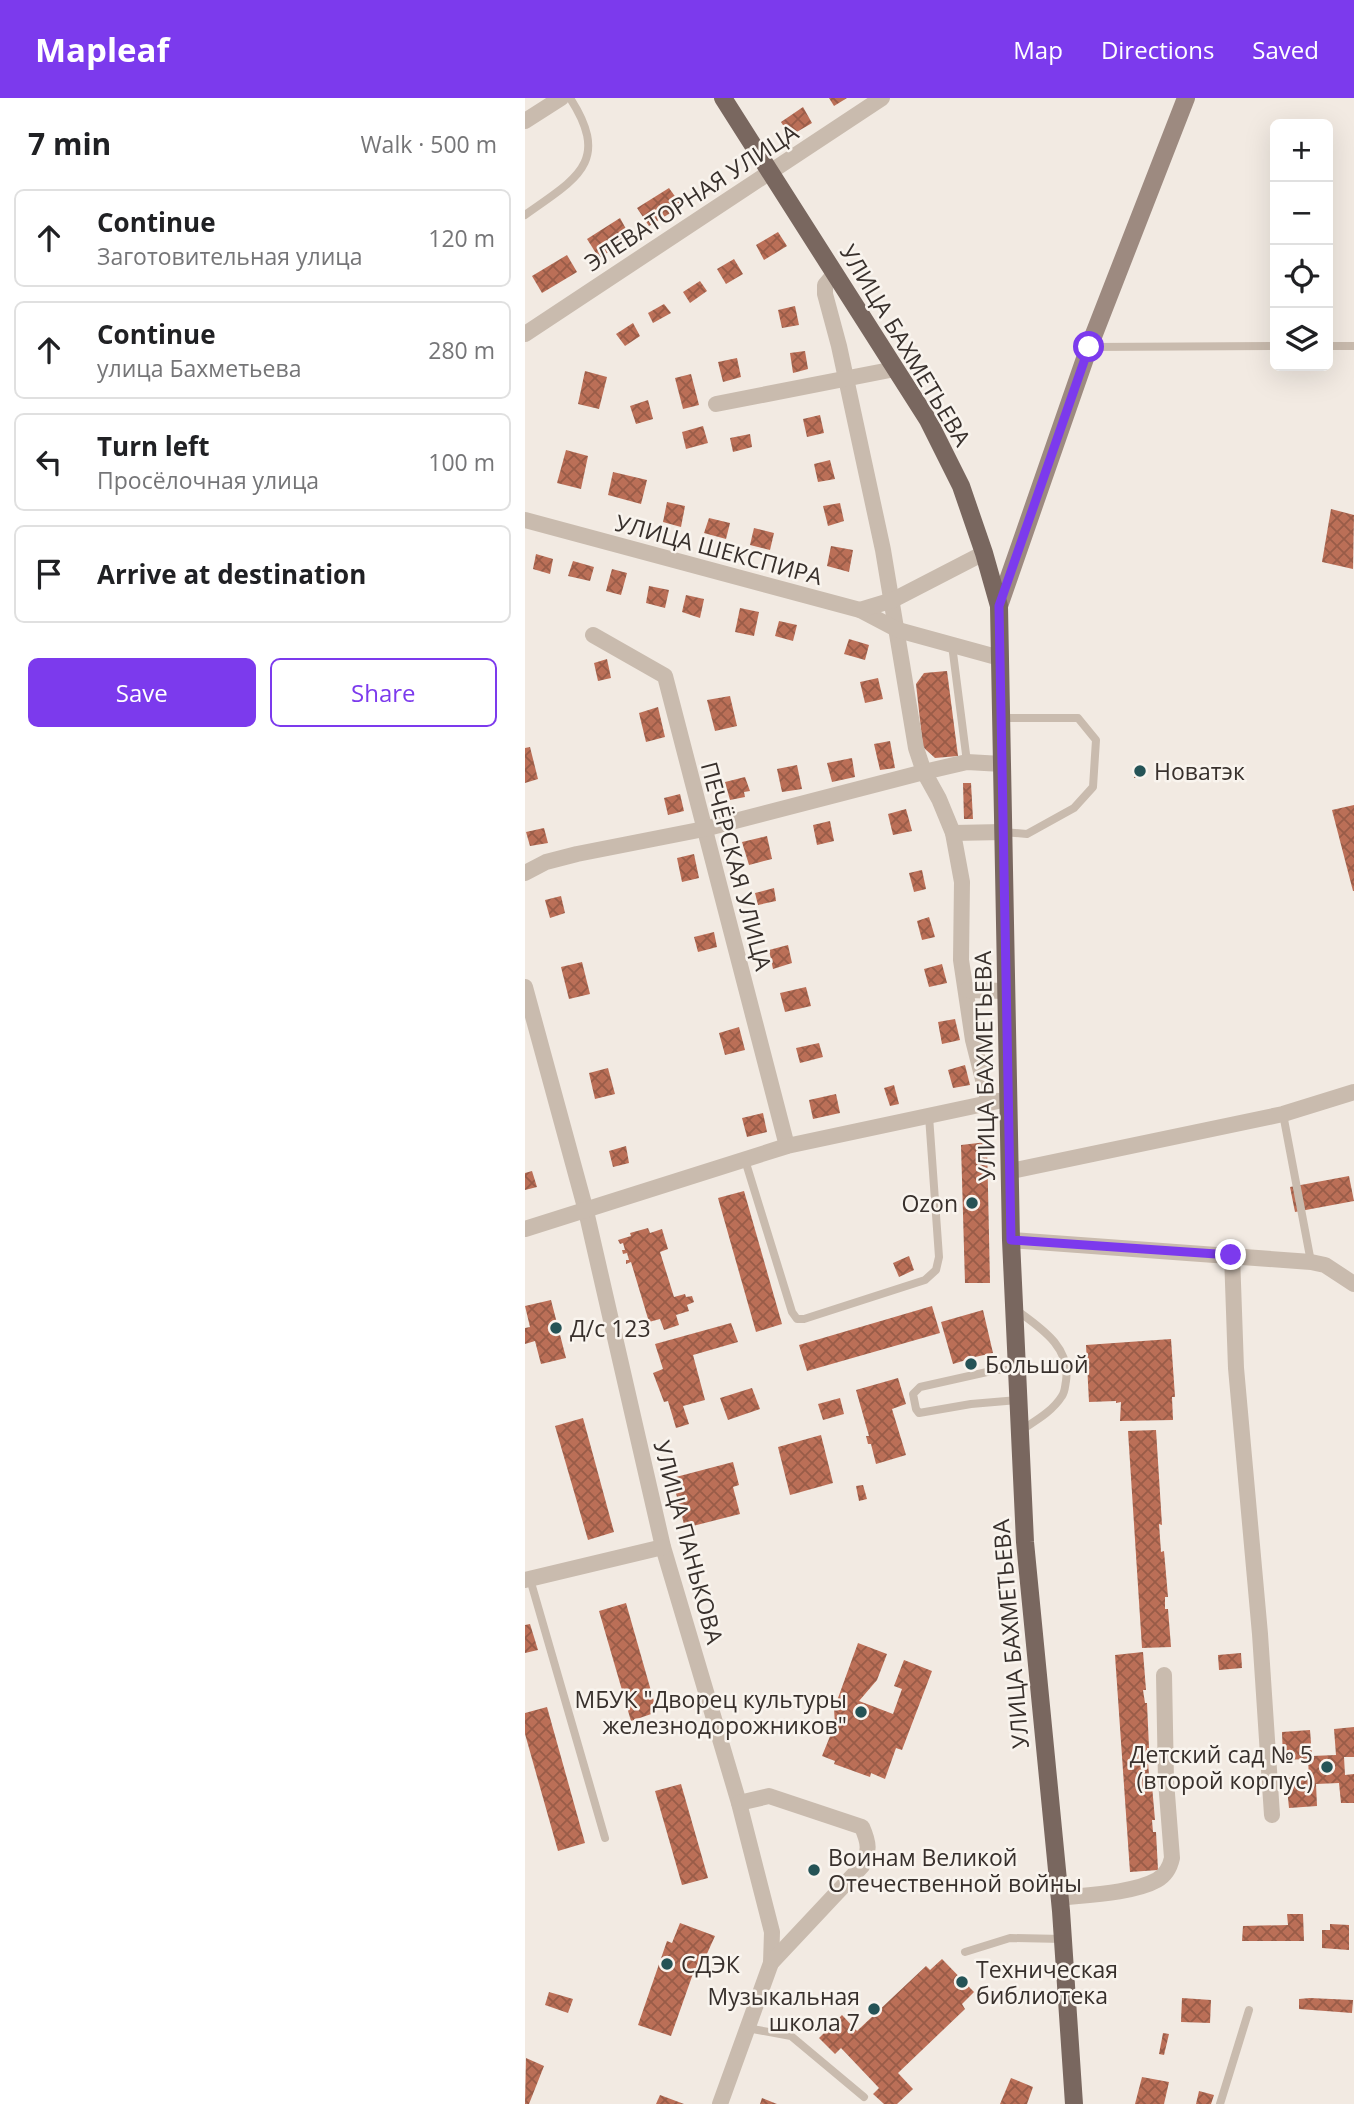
<!DOCTYPE html>
<meta charset="utf-8">
<style>
body{margin:0;font-family:"Open Sans",sans-serif;background:#f6f6f6;color:#202124}
.controls{position:absolute;right:21px;top:21px;display:grid;overflow:hidden;border-radius:10px;box-shadow:0 7px 28px #0002}
.controls button{width:63px;height:63px;display:grid;place-items:center;padding:0;border:0;border-bottom:2px solid #e0e0e0;background:#fff;color:#202124;font:35px sans-serif}
.stop{position:absolute;width:21px;height:21px;margin:-16px;border:5px solid #7c3aed;border-radius:50%;background:#fff}
.stop.end{background:#7c3aed;border-color:#fff;box-shadow:0 2px 7px #0008}
.list{margin:0;padding:0;list-style:none}
h2{display:flex;justify-content:space-between;align-items:center;height:91px;margin:0;padding:0 28px;font-size:30px}
h2 small{font-size:23px;font-weight:400;color:#757577}
.list li{display:grid;grid-template-columns:46px 1fr auto;gap:21px;align-items:center;box-sizing:border-box;height:98px;margin:0 14px 14px;padding:0 14px;border:2px solid #e0e0e0;border-radius:10px}
.list b{display:block;font-size:26px;white-space:nowrap}
.list p{margin:0;font-size:23px;white-space:nowrap;color:#757577}
.list em{font-size:23px;font-style:normal;color:#757577}
.actions{display:flex;gap:14px;padding:21px 28px}
.actions a{flex:1;padding:16px 0;border:2px solid #7c3aed;border-radius:10px;text-align:center;font-size:24px;color:#7c3aed}
.actions .main{background:#7c3aed;color:#fff}
.icon{flex:none;width:38px;height:38px;fill:none;stroke:currentColor;stroke-width:2;stroke-linecap:round;stroke-linejoin:round}
.map{position:relative;flex:none;width:829px;height:2006px;overflow:hidden}
header{display:flex;align-items:center;gap:42px;box-sizing:border-box;height:98px;padding:0 35px;background:#7c3aed;color:#fff}
header strong{font-size:33px}
nav{display:flex;gap:38px;margin-inline-start:auto;font-size:24px}
main{display:flex}
aside{flex:1;background:#fff}
.map>svg:first-child{display:block}
.building{fill:url(#building-cross-hatch)}
.lines{fill:none;stroke-linecap:round;stroke-linejoin:round}
.service{stroke:#c9bbae;stroke-width:8}
.minor{stroke:#c9bbae;stroke-width:16}
.secondary{stroke:#9d8a80;stroke-width:18}
.primary{stroke:#79675f;stroke-width:18}
.route{stroke:#7c3aed;stroke-width:9}
.poi-dot{fill:#255356;stroke:#f9f4ee;stroke-width:2.5}
.labels{text-anchor:middle;dominant-baseline:central;stroke-width:5;stroke-linejoin:round;paint-order:stroke}
.street-label{font-size:23px;fill:#38302c;stroke:#f9f4ee}
.poi-label{font-size:23px;fill:#38302c;stroke:#f9f4ee;text-anchor:start}
</style>
<header>
<strong>Mapleaf</strong>
<nav><a>Map</a><a>Directions</a><a>Saved</a></nav>
</header>
<main>
<aside>
<h2>7 min<small>Walk · 500 m</small></h2>
<ul class="list">
<li><svg class="icon" aria-label="ahead" viewBox="0 0 24 24"><path d="M12 20V5M6 11l6-6 6 6"/></svg><div><b>Continue</b><p>Заготовительная улица</p></div><em>120 m</em></li>
<li><svg class="icon" aria-label="ahead" viewBox="0 0 24 24"><path d="M12 20V5M6 11l6-6 6 6"/></svg><div><b>Continue</b><p>улица Бахметьева</p></div><em>280 m</em></li>
<li><svg class="icon" aria-label="left" viewBox="0 0 24 24"><path d="M17 20v-9H6M10 6l-5 5 5 5"/></svg><div><b>Turn left</b><p>Просёлочная улица</p></div><em>100 m</em></li>
<li><svg class="icon" aria-label="arrive" viewBox="0 0 24 24"><path d="M6 21V4h12l-3 4 3 4H6"/></svg><div><b>Arrive at destination</b></div></li>
</ul>
<div class="actions"><a class="main">Save</a><a>Share</a></div>
</aside>
<div class="map">
<svg width="829" height="2006" viewBox="0 0 829 2006">
<defs>
<pattern id="building-cross-hatch" width="8" height="8" patternUnits="userSpaceOnUse" patternTransform="scale(1.75)"><rect width="8" height="8" fill="#bb6f57"/><path d="M0 0l8 8M0 8l8-8" fill="none" stroke="#995c48"/></pattern>
</defs>
<rect width="100%" height="100%" fill="#f2eae2"/>
<g class="building">
<polygon points="304,0 322,0 309,8"/>
<polygon points="278,9 287,25 265,38 256,24"/>
<polygon points="144,90 157,108 124,128 112,110"/>
<polygon points="95,120 106,140 74,160 62,141"/>
<polygon points="253,134 262,148 239,162 231,147"/>
<polygon points="42,157 52,174 17,195 7,178"/>
<polygon points="209,161 218,176 201,186 192,171"/>
<polygon points="175,183 182,193 165,205 158,194"/>
<polygon points="139,206 146,215 128,225 123,215"/>
<polygon points="270,208 274,227 257,230 253,212"/>
<polygon points="108,225 115,238 100,248 91,236"/>
<polygon points="280,253 283,271 268,275 265,255"/>
<polygon points="212,260 216,279 198,284 193,264"/>
<polygon points="60,273 82,279 74,311 53,306"/>
<polygon points="166,276 174,307 158,311 150,280"/>
<polygon points="123,302 128,321 111,326 105,308"/>
<polygon points="295,317 299,335 282,339 278,321"/>
<polygon points="178,328 183,345 161,351 157,334"/>
<polygon points="225,336 227,349 208,354 205,340"/>
<polygon points="41,352 63,358 56,391 32,385"/>
<polygon points="305,362 310,381 293,384 289,366"/>
<polygon points="88,374 122,382 116,406 83,397"/>
<polygon points="142,404 160,408 156,429 138,424"/>
<polygon points="315,405 319,423 303,428 298,408"/>
<polygon points="806,411 829,417 828,471 797,464"/>
<polygon points="184,420 205,425 201,441 179,435"/>
<polygon points="229,430 249,435 245,452 225,447"/>
<polygon points="306,448 328,452 324,474 302,468"/>
<polygon points="11,456 28,461 25,476 8,471"/>
<polygon points="48,463 69,469 65,483 43,478"/>
<polygon points="87,471 102,475 96,497 81,493"/>
<polygon points="124,488 144,492 140,510 121,505"/>
<polygon points="161,497 179,501 175,520 157,514"/>
<polygon points="215,510 234,514 229,538 210,534"/>
<polygon points="254,523 272,527 268,543 250,538"/>
<polygon points="324,541 344,547 340,562 319,556"/>
<polygon points="82,561 86,580 73,583 69,565"/>
<polygon points="422,573 433,658 410,660 398,649 391,586 399,575"/>
<polygon points="353,580 358,601 340,605 335,584"/>
<polygon points="205,598 212,628 190,633 182,602"/>
<polygon points="133,609 140,639 121,644 114,615"/>
<polygon points="365,643 370,670 355,672 349,646"/>
<polygon points="5,649 13,681 0,685 0,650"/>
<polygon points="327,660 330,679 307,684 302,665"/>
<polygon points="618,666 619,679 609,680 609,667"/>
<polygon points="272,667 277,691 257,694 252,671"/>
<polygon points="220,679 225,693 219,694 220,699 205,702 200,684"/>
<polygon points="438,685 446,685 448,721 439,721"/>
<polygon points="155,696 159,713 143,717 139,700"/>
<polygon points="829,707 829,793 828,793 807,712"/>
<polygon points="381,711 387,733 368,737 363,716"/>
<polygon points="305,723 309,743 292,747 288,727"/>
<polygon points="19,730 23,745 5,748 1,734"/>
<polygon points="242,738 247,761 224,767 217,744"/>
<polygon points="169,756 174,780 157,784 152,760"/>
<polygon points="397,772 401,791 389,794 384,775"/>
<polygon points="249,790 251,803 233,807 230,795"/>
<polygon points="36,798 40,815 25,820 20,802"/>
<polygon points="404,819 410,839 397,842 392,823"/>
<polygon points="189,834 192,849 173,854 169,839"/>
<polygon points="263,847 267,865 248,871 244,852"/>
<polygon points="57,864 65,896 44,901 36,869"/>
<polygon points="417,866 422,885 404,889 399,871"/>
<polygon points="281,889 286,908 260,914 255,895"/>
<polygon points="430,921 435,942 417,946 413,924"/>
<polygon points="214,929 220,952 200,957 194,935"/>
<polygon points="294,945 298,959 275,965 271,950"/>
<polygon points="440,967 445,987 428,990 423,972"/>
<polygon points="83,970 90,996 70,1001 64,975"/>
<polygon points="369,987 374,1006 365,1008 359,990"/>
<polygon points="311,996 315,1015 288,1021 284,1002"/>
<polygon points="238,1015 242,1034 222,1039 217,1020"/>
<polygon points="462,1044 465,1185 440,1185 436,1047"/>
<polygon points="101,1048 104,1065 88,1069 84,1053"/>
<polygon points="7,1073 12,1089 0,1092 0,1075"/>
<polygon points="824,1078 829,1103 770,1114 765,1089"/>
<polygon points="219,1093 257,1226 231,1234 193,1100"/>
<polygon points="123,1130 125,1135 137,1131 143,1151 135,1154 149,1199 160,1196 161,1199 167,1198 169,1204 162,1207 164,1213 151,1217 154,1227 139,1232 135,1221 124,1224 106,1164 101,1166 101,1162 104,1162 102,1155 98,1156 97,1152 100,1152 98,1145 95,1146 93,1142 106,1138 105,1135"/>
<polygon points="384,1158 389,1172 374,1179 368,1165"/>
<polygon points="26,1202 41,1260 16,1266 10,1243 0,1246 0,1230 5,1229 0,1208"/>
<polygon points="407,1208 415,1235 282,1273 274,1247"/>
<polygon points="458,1212 468,1255 450,1259 451,1265 444,1268 441,1262 428,1266 416,1224"/>
<polygon points="206,1225 213,1244 168,1257 180,1302 158,1308 164,1326 151,1330 143,1303 139,1304 128,1275 138,1271 130,1246"/>
<polygon points="646,1241 650,1299 647,1299 648,1322 595,1323 596,1304 591,1305 591,1303 564,1304 561,1247"/>
<polygon points="373,1280 381,1306 367,1311 381,1357 351,1366 346,1346 343,1346 341,1338 344,1338 331,1292"/>
<polygon points="227,1290 235,1311 203,1322 195,1300"/>
<polygon points="315,1300 319,1316 298,1322 293,1306"/>
<polygon points="58,1320 89,1434 63,1442 30,1328"/>
<polygon points="631,1332 637,1427 634,1426 636,1454 639,1453 643,1499 640,1499 640,1511 643,1511 646,1549 617,1550 603,1333"/>
<polygon points="296,1337 308,1385 265,1397 253,1349"/>
<polygon points="208,1364 214,1387 208,1389 215,1416 160,1430 147,1380"/>
<polygon points="338,1387 342,1401 334,1403 331,1388"/>
<polygon points="101,1505 132,1614 106,1623 74,1513"/>
<polygon points="5,1526 13,1552 0,1555 0,1527"/>
<polygon points="333,1545 362,1556 352,1582 334,1603 368,1616 377,1591 369,1588 379,1562 407,1573 377,1652 371,1650 360,1681 346,1675 345,1679 309,1666 310,1663 297,1658 310,1626 309,1611"/>
<polygon points="618,1554 621,1592 618,1592 620,1605 622,1605 624,1650 622,1650 624,1677 626,1676 630,1722 627,1722 628,1734 631,1734 633,1772 605,1774 590,1557"/>
<polygon points="716,1555 717,1570 694,1572 693,1557"/>
<polygon points="22,1609 60,1745 33,1753 0,1636 0,1615"/>
<polygon points="829,1629 829,1659 819,1659 820,1677 829,1676 829,1705 816,1705 814,1685 791,1686 792,1708 764,1710 761,1680 784,1679 783,1661 758,1662 757,1634 785,1632 787,1658 811,1657 809,1631"/>
<polygon points="156,1686 183,1780 157,1787 130,1693"/>
<polygon points="762,1816 778,1816 779,1843 717,1843 718,1828 763,1827"/>
<polygon points="155,1825 190,1838 176,1869 177,1872 170,1870 146,1938 113,1927 142,1843 147,1845"/>
<polygon points="805,1826 824,1827 824,1852 797,1850 797,1832 805,1832"/>
<polygon points="417,1861 449,1894 437,1906 440,1911 373,1975 388,1991 372,2006 359,2006 348,1996 354,1990 316,1950 310,1956 294,1940 317,1917 332,1933 401,1868 405,1872"/>
<polygon points="24,1894 48,1901 43,1915 20,1907"/>
<polygon points="657,1900 686,1902 685,1925 656,1924"/>
<polygon points="785,1900 828,1902 827,1915 774,1911 774,1901"/>
<polygon points="638,1935 644,1936 639,1957 634,1956"/>
<polygon points="1,1960 19,1968 4,2006 0,2006"/>
<polygon points="617,1979 644,1984 639,2006 610,2006"/>
<polygon points="486,1980 508,1989 502,2006 475,2006"/>
<polygon points="674,1993 689,1997 686,2006 671,2006"/>
<polygon points="135,1997 159,2006 131,2006"/>
<polygon points="237,2000 252,2006 235,2006"/>
</g>
<g class="lines">
<g class="service">
<path d="M0,117C50,81 87,65 45,0"/>
<polyline points="803,248 829,248"/>
<polyline points="564,249 750,248"/>
<polyline points="427,547 442,664"/>
<polyline points="476,620 553,620 571,642 568,689 549,710 502,736 478,734"/>
<polyline points="758,1016 786,1164"/>
<polyline points="220,1062 267,1214 272,1221 279,1221 400,1182 411,1172 414,1159 404,1018"/>
<path d="M490,1211C514,1229 546,1248 541,1283C540,1288 540,1294 537,1298C527,1314 510,1323 495,1333"/>
<polyline points="491,1272 471,1272 395,1289 388,1296 391,1311 394,1315 446,1306 493,1302"/>
<polyline points="5,1481 80,1740"/>
<polyline points="440,1854 485,1840 538,1841"/>
<polyline points="222,1930 266,1938 339,1999"/>
<polyline points="695,2006 724,1912"/>
</g>
<g class="minor">
<polyline points="0,23 36,0"/>
<polyline points="310,175 300,187 300,196 314,248 358,452 391,650 399,674 414,701 428,735 437,784 436,862 448,942 464,1005"/>
<polyline points="0,236 357,0"/>
<polyline points="191,306 370,271"/>
<polyline points="0,422 335,512 373,532 475,560"/>
<polyline points="335,512 368,502 459,455"/>
<polyline points="68,537 140,578 262,1048"/>
<polyline points="428,735 478,734"/>
<polyline points="0,775 21,764 52,756 179,731 399,674 442,664 477,666"/>
<polyline points="0,889 61,1113 138,1449 214,1705 247,1834 246,1865 195,2006"/>
<polyline points="442,892 481,893"/>
<polyline points="486,1073 758,1016 829,994"/>
<polyline points="0,1131 262,1048 473,1003"/>
<polyline points="486,1142 786,1164 800,1167 829,1186"/>
<polyline points="707,1157 711,1270 735,1536 747,1717"/>
<polyline points="0,1482 138,1449"/>
<path d="M214,1705L244,1698L337,1729C344,1745 345,1753 337,1768L246,1865"/>
<path d="M534,1800C561,1797 609,1795 632,1782C641,1777 645,1769 647,1760L641,1683L639,1577"/>
</g>
<polyline class="secondary" points="474,508 564,249 661,0"/>
<polyline class="primary" points="198,0 403,322 436,388 459,455 474,508 486,1142 500,1444 536,1813 549,2006"/>
</g>
<g class="lines">
<polyline class="route" points="564,249 474,508 486,1142 706,1157"/>
</g>
<g class="poi-dot">
<circle cx="615" cy="673" r="7"/>
<circle cx="447" cy="1105" r="7"/>
<circle cx="31" cy="1230" r="7"/>
<circle cx="446" cy="1266" r="7"/>
<circle cx="336" cy="1614" r="7"/>
<circle cx="802" cy="1669" r="7"/>
<circle cx="289" cy="1772" r="7"/>
<circle cx="142" cy="1866" r="7"/>
<circle cx="437" cy="1884" r="7"/>
<circle cx="349" cy="1911" r="7"/>
</g>
<g class="labels">
<g class="street-label">
<text transform="translate(166 99) rotate(-33)">ЭЛЕВАТОРНАЯ УЛИЦА</text>
<text transform="translate(381 247) rotate(59)">УЛИЦА БАХМЕТЬЕВА</text>
<text transform="translate(194 451) rotate(15)">УЛИЦА ШЕКСПИРА</text>
<text transform="translate(212 768) rotate(75)">ПЕЧЁРСКАЯ УЛИЦА</text>
<text transform="translate(459 968) rotate(-91)">УЛИЦА БАХМЕТЬЕВА</text>
<text transform="translate(164 1444) rotate(75)">УЛИЦА ПАНЬКОВА</text>
<text transform="translate(485 1536) rotate(-95)">УЛИЦА БАХМЕТЬЕВА</text>
</g>
<g class="poi-label">
<text x="629" y="673">Новатэк</text>
<text x="433" y="1105" text-anchor="end">Ozon</text>
<text x="45" y="1230">Д/с 123</text>
<text x="460" y="1266">Большой</text>
<text x="322" y="1601" text-anchor="end">МБУК "Дворец культуры<tspan x="322" dy="26">железнодорожников"</tspan></text>
<text x="788" y="1656" text-anchor="end">Детский сад № 5<tspan x="788" dy="26">(второй корпус)</tspan></text>
<text x="303" y="1759">Воинам Великой<tspan x="303" dy="26">Отечественной войны</tspan></text>
<text x="156" y="1866">СДЭК</text>
<text x="451" y="1871">Техническая<tspan x="451" dy="26">библиотека</tspan></text>
<text x="335" y="1898" text-anchor="end">Музыкальная<tspan x="335" dy="26">школа 7</tspan></text>
</g>
</g>
</svg>
<div class="controls">
<button>+</button>
<button>−</button>
<button><svg class="icon" aria-label="locate" viewBox="0 0 24 24"><circle cx="12" cy="12" r="6"/><path d="M12 2v4M12 18v4M2 12h4M18 12h4"/></svg></button>
<button><svg class="icon" aria-label="layers" viewBox="0 0 24 24"><path d="M12 4l9 5-9 5-9-5zM3 14l9 5 9-5"/></svg></button>
</div>
<div class="stop" style="left:564px;top:249px"></div>
<div class="stop end" style="left:706px;top:1157px"></div>
</div>
</main>
